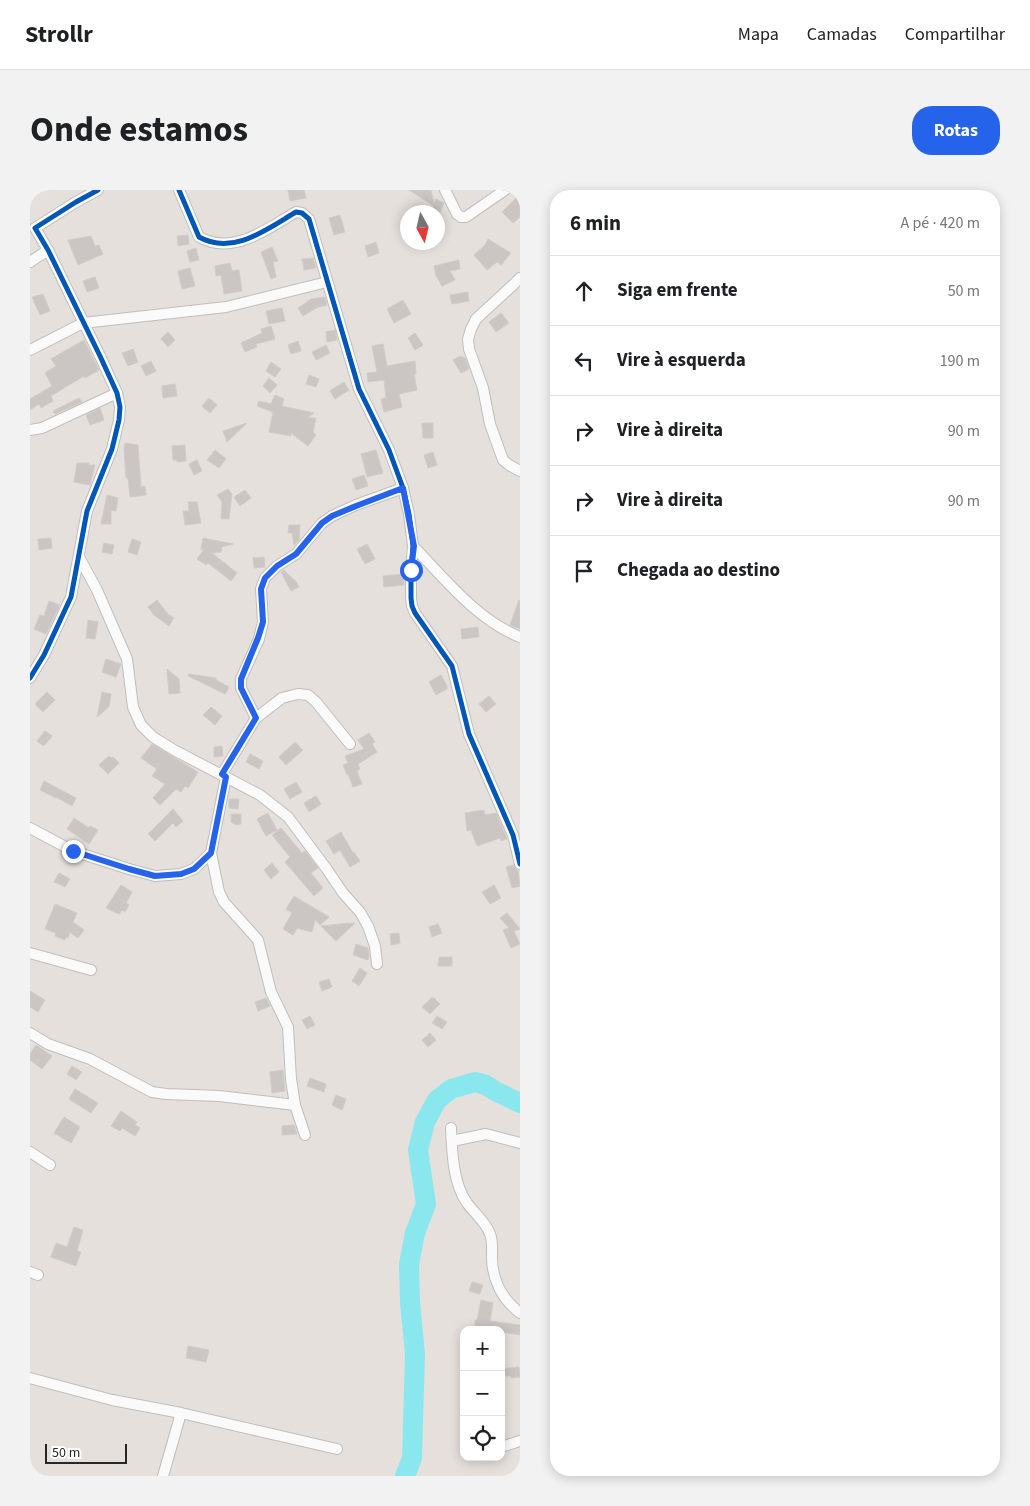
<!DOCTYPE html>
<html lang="pt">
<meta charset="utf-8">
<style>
body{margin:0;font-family:"Source Sans 3",sans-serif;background:#f2f2f2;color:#202124}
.controls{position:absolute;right:15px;bottom:15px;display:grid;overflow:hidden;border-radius:10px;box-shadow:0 2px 12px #0003}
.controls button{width:45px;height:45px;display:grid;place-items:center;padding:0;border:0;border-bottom:1px solid #e0e0e0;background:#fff;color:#202124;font:25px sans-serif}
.compass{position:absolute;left:370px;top:15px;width:45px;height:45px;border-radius:50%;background:#fff;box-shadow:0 2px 12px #0003;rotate:172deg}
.scale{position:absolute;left:15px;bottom:12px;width:82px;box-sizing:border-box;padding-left:5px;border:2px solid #272727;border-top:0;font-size:14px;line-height:18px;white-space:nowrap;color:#272727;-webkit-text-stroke:4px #fff;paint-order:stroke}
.stop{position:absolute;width:15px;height:15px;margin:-11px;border:4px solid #2563eb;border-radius:50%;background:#fff}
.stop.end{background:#2563eb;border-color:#fff;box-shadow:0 1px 5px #0008}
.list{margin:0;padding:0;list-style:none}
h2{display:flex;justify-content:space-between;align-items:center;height:65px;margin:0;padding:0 20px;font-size:21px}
h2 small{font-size:16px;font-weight:400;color:#757577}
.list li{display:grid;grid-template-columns:32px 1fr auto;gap:15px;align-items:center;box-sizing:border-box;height:70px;padding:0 20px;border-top:1px solid #e0e0e0}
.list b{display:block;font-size:19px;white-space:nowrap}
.list em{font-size:16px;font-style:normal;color:#757577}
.icon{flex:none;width:28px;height:28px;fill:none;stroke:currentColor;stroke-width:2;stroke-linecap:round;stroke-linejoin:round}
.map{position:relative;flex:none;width:490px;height:1286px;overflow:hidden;border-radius:20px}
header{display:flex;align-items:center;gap:30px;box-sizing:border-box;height:70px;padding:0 25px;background:#fff;border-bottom:1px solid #e0e0e0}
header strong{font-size:24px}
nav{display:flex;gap:28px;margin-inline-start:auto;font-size:18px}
.intro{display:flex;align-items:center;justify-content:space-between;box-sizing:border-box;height:120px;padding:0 30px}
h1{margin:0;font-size:35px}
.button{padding:12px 22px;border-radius:20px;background:#2563eb;color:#fff;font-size:18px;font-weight:700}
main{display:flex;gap:30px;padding:0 30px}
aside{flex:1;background:#fff;border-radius:20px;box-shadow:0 2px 12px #0003}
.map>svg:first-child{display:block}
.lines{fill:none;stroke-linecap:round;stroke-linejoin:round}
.river{stroke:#8ae7ee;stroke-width:20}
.building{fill:#cbc6c3;stroke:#d1ccc8}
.minor-casing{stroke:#bfbebe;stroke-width:12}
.minor{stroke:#fbfafa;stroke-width:10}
.cycleway-casing{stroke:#fff;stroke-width:8}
.cycleway{stroke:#0057b8;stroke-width:5}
.route{stroke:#2563eb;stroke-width:6}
</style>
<header>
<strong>Strollr</strong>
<nav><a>Mapa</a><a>Camadas</a><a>Compartilhar</a></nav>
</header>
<div class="intro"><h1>Onde estamos</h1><a class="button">Rotas</a></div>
<main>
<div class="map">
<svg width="490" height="1286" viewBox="0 0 490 1286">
<rect width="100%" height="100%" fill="#e6e0dc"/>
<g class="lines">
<polyline class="river" points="375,1286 382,1268 385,1164 380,1112 379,1074 385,1043 396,1014 388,960 395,932 407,910 421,899 445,892 456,895 465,901 490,913"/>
</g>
<g class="building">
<polygon points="258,0 274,0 276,8 260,11"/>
<polygon points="379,0 401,0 404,14 406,9 414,13 410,22 402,18 404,16"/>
<polygon points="490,4 490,27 483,33 472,22"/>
<polygon points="310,25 315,42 304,45 299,28"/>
<polygon points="158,45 159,54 148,56 147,46"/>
<polygon points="61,46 65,56 69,55 73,64 48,75 38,50"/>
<polygon points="458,49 481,63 471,75 467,72 457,80 444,65 455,55"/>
<polygon points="346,52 349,63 338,67 335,56"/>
<polygon points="242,57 248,71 243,72 246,87 241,89 231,62"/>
<polygon points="166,58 169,70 160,72 157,61"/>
<polygon points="283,68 286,78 274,80 272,69"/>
<polygon points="429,70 430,79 420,81 425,90 412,96 406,86 404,76"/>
<polygon points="200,73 202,81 209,80 212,101 194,104 191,85 186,86 185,76"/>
<polygon points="160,78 165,96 152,99 148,81"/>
<polygon points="65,87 69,98 57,102 53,91"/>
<polygon points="438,102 439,111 422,114 420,105"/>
<polygon points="13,104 20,121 10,125 2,107"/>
<polygon points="295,107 297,115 286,118 273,126 268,118 281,109"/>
<polygon points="373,110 381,124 364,133 357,119"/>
<polygon points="252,118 255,131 239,134 236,121"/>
<polygon points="471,123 479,133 466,142 459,132"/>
<polygon points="241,136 245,149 226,154 227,157 215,162 211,153 232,143 231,139"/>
<polygon points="305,140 307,150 297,152 296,142"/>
<polygon points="138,142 145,150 138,157 131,149"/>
<polygon points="385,143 393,155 385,160 378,148"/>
<polygon points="54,150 69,180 55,188 54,186 21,206 23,211 11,218 9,214 0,220 0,209 22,196 15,183 26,176 21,169"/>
<polygon points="268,151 271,161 261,164 258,155"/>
<polygon points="353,154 357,176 385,171 386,184 384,184 387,200 369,204 372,217 354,222 351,209 356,208 354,190 338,192 337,183 347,182 342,156"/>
<polygon points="296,155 300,163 286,170 282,162"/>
<polygon points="103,159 108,172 98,176 92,163"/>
<polygon points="430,166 435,168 439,179 431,183 423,170"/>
<polygon points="121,171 126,181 116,186 111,176"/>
<polygon points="241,172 251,179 245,187 236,181"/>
<polygon points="279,185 289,189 286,197 276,194"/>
<polygon points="239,188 247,195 240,203 233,196"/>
<polygon points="314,192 319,200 305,209 300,201"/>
<polygon points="145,194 147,206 133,208 132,196"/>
<polygon points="245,205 254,209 252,216 284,223 277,228 286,228 283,242 286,245 278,256 261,243 261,246 239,242 243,222 227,216 229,211 241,214"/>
<polygon points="49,208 52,212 25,224 23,221"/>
<polygon points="179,208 187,215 180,223 172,216"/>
<polygon points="70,218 74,230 60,235 56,225"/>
<polygon points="217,233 197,252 193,241"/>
<polygon points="392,233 403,233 403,248 393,248"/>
<polygon points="95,253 108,255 111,297 115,296 116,305 100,307 98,288 96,288 94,258"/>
<polygon points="155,255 156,271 147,272 147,270 143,270 142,256"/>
<polygon points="185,260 196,269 189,278 177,270"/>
<polygon points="346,260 353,283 337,287 331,264"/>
<polygon points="403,262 407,275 398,278 394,265"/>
<polygon points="167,270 172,281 164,285 159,274"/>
<polygon points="47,273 59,273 59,275 65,275 60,295 44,292"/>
<polygon points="334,285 338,296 326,300 322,289"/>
<polygon points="198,299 202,304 199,329 191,329 192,312 187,305"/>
<polygon points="215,300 221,308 210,316 204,307"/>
<polygon points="77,305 88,308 86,321 81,320 81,334 71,334"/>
<polygon points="158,312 167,312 171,333 155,335 153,321 159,321"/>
<polygon points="259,335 270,335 269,350 264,355 262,343 258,343"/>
<polygon points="21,348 22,358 9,360 8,349"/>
<polygon points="173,348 203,354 192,357 191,362 182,363 207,383 201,391 178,373 176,375 167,369 174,359 171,360"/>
<polygon points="102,349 111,352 107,365 98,362"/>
<polygon points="74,353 84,355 82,364 72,362"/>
<polygon points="337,354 345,369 335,374 327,359"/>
<polygon points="234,367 235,377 224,378 223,368"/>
<polygon points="254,380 264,390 265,390 269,397 261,401 251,382"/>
<polygon points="374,384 374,395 354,397 353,386"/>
<polygon points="127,410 138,424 144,428 139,436 124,425 118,417"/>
<polygon points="489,410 490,410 490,439 480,435"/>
<polygon points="19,411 30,415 16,444 4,439 10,425 14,426"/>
<polygon points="58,430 68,432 65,449 56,448"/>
<polygon points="448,437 449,447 432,449 431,439"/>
<polygon points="76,469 91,474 86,487 72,482"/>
<polygon points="137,479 149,489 150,503 139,504"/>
<polygon points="159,484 186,488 186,490 199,497 195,504 158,486"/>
<polygon points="411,485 417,496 417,499 406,505 399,492"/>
<polygon points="17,502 25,510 13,522 5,514"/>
<polygon points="72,502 81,504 79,517 67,527"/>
<polygon points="459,506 466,514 456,522 449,514"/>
<polygon points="181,517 192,526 185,535 173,525"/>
<polygon points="15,541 22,546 14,556 7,551"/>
<polygon points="339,543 345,552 342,554 347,562 328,574 330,579 327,581 332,594 323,597 318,584 317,585 313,575 318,573 315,566 334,559 328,550"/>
<polygon points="265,552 273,560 256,575 249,567"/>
<polygon points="122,554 168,582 158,598 155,596 151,602 146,599 130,615 123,608 135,594 122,586 127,579 111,568"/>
<polygon points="192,556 193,566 184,567 184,557"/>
<polygon points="220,564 233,571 229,579 216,572"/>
<polygon points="79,566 81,568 83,567 89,573 78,584 69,575"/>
<polygon points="14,591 46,608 42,616 26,607 26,608 10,600"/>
<polygon points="266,592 272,602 260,609 254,599"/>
<polygon points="286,606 291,614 279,622 274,613"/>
<polygon points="199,609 209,609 208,619 199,618"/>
<polygon points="143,619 153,631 146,637 143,633 125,651 118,644"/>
<polygon points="454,620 455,625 466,623 477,649 471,651 470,648 447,656 441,640 437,641 435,623"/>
<polygon points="238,623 247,640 236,646 227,629"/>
<polygon points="201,624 211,624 211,634 206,635 201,632"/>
<polygon points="44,628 59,638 60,636 68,640 59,654 37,639"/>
<polygon points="251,638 272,663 275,661 288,678 281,683 293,698 284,706 255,672 260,667 242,645"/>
<polygon points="311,642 323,663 324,662 330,671 320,677 310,660 304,664 296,651"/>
<polygon points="242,673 249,682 241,689 234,680"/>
<polygon points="483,675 488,681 490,696 482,698 476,677"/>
<polygon points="29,683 40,689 35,697 24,692"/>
<polygon points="91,695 102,702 96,713 99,715 95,722 92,720 89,724 76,718"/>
<polygon points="464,695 471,708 460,714 452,702"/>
<polygon points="264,706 299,727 290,735 285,730 282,742 267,738 263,745 253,739 262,723 256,719"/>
<polygon points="25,714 47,723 43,732 54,740 48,748 40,742 38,748 36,747 35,750 25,746 26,743 15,739"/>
<polygon points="477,723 490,739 484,741 490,754 481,758 473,740 479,738 470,728"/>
<polygon points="325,733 306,751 291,736 309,734"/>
<polygon points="408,734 412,743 402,747 399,737"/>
<polygon points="369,743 370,753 361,755 360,744"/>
<polygon points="326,754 338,758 339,766 338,770 323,765"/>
<polygon points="409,767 422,767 422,776 408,776"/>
<polygon points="330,778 337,783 329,796 322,791"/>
<polygon points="299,789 302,797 292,801 289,792"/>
<polygon points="0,801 15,810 8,822 0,817"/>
<polygon points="236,808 240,816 228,821 225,812"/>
<polygon points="401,808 404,808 410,814 400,824 392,817"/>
<polygon points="280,826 285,835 277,839 272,830"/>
<polygon points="407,826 417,832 412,839 402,833"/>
<polygon points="400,843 406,850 398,857 392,850"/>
<polygon points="6,855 22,866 12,879 0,870 0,864"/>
<polygon points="42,876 52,882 46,890 37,884"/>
<polygon points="253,880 255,901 242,903 240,882"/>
<polygon points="280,888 296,894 294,902 277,896"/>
<polygon points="45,899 68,913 61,923 39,909"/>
<polygon points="306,905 316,909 312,920 302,915"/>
<polygon points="91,921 107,932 105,935 110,938 105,946 92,938 90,941 81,936"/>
<polygon points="34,927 50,937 41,953 24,943"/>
<polygon points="264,935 267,944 252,945 252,936"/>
<polygon points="44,1037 53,1040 47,1061 51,1062 46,1076 21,1067 26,1053 37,1057"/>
<polygon points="442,1092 453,1095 450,1104 439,1101"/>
<polygon points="451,1110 463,1113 460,1131 490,1135 490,1145 471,1142 471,1140 445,1140 445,1130 447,1130"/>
<polygon points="158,1156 179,1160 176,1172 156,1168"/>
<polygon points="489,1177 490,1187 481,1188 481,1186 471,1186 471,1179"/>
</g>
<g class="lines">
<g class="minor-casing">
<g id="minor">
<path d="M149,0L169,47C203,66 237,39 266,22L272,23L279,29L329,199L359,260L373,298L379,324L383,356L381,380V408L382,416L385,423L422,476L439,544L483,645L490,674"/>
<polyline points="415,0 427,24 431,27 436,27 475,0"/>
<polyline points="0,72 18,60"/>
<polyline points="490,88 483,95 446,129 441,139 438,149 439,159 453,198 460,234 473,270 479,275 490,281"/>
<polyline points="0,160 53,133 196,117 297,92"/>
<polyline points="0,240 12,238 87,203"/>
<path d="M383,356C415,389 446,429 490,447"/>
<polyline points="49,367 67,400 97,469 103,517 111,535 123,547 144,560 230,605 258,627 296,678 313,703 330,722 338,736 345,756 347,774"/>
<polyline points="0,488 14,465 41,407 57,321 82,259 89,230 90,217 87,203 70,166 18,60 5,38 46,12 68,0"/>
<polyline points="226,528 211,498 211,489 229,449 233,432 231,399 235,388 247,376 266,364 292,333 302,326 326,315 373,298"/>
<polyline points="192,584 226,528 252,508 268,504 278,505 286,512 320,554"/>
<polyline points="196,587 181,663 189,702 194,712 228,750 241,802 258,837 261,889 265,915 275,945"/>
<polyline points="0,638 43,661 99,679 125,686 151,684 164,679 181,663"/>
<polyline points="0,763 61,780"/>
<polyline points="0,843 18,854 60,869 122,902 136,904 189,906 265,915"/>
<path d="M421,938C422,961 423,994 437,1013C444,1023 456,1032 460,1044C463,1051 462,1059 462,1067C462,1089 472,1109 490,1123"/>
<polyline points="422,951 456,944 490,953"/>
<polyline points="0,962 20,975"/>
<polyline points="0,1082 8,1085"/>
<polyline points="0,1188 82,1210 151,1223 307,1259"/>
<polyline points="471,1257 490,1251"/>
<polyline points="133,1286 151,1223"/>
</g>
</g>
<use href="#minor" class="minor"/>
<g class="cycleway-casing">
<g id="cycleway">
<path d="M149,0L169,47C203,66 237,39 266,22L272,23L279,29L329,199L359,260L373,298L379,324L383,356L381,380V408L382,416L385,423L422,476L439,544L483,645L490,674"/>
<polyline points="0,488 14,465 41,407 57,321 82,259 89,230 90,217 87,203 70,166 18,60 5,38 46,12 68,0"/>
</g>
</g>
<use href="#cycleway" class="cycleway"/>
</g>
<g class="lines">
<polyline class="route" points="43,661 99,679 125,686 151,684 164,679 181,663 196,587 192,584 226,528 211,498 211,489 228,448 233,432 231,399 235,388 247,376 266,364 292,333 302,326 326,316 373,298 384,356 381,380"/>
</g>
</svg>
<div class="controls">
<button>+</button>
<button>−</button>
<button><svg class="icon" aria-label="locate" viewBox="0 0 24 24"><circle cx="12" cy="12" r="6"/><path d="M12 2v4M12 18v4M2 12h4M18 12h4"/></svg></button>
</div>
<svg class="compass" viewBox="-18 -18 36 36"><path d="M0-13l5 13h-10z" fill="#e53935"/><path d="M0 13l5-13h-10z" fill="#757577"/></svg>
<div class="scale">50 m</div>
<div class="stop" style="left:381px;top:380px"></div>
<div class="stop end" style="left:43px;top:661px"></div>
</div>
<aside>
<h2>6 min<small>A pé · 420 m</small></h2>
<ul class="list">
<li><svg class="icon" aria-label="ahead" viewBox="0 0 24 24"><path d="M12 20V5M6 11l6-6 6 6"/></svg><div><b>Siga em frente</b></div><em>50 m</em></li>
<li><svg class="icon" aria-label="left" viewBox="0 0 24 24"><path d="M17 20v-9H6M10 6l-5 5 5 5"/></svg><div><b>Vire à esquerda</b></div><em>190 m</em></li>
<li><svg class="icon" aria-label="right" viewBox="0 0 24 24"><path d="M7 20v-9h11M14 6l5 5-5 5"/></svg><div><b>Vire à direita</b></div><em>90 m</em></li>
<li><svg class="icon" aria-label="right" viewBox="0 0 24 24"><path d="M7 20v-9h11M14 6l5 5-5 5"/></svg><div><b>Vire à direita</b></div><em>90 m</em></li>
<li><svg class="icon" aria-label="arrive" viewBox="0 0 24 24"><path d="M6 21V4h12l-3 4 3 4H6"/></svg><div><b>Chegada ao destino</b></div></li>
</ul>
</aside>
</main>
